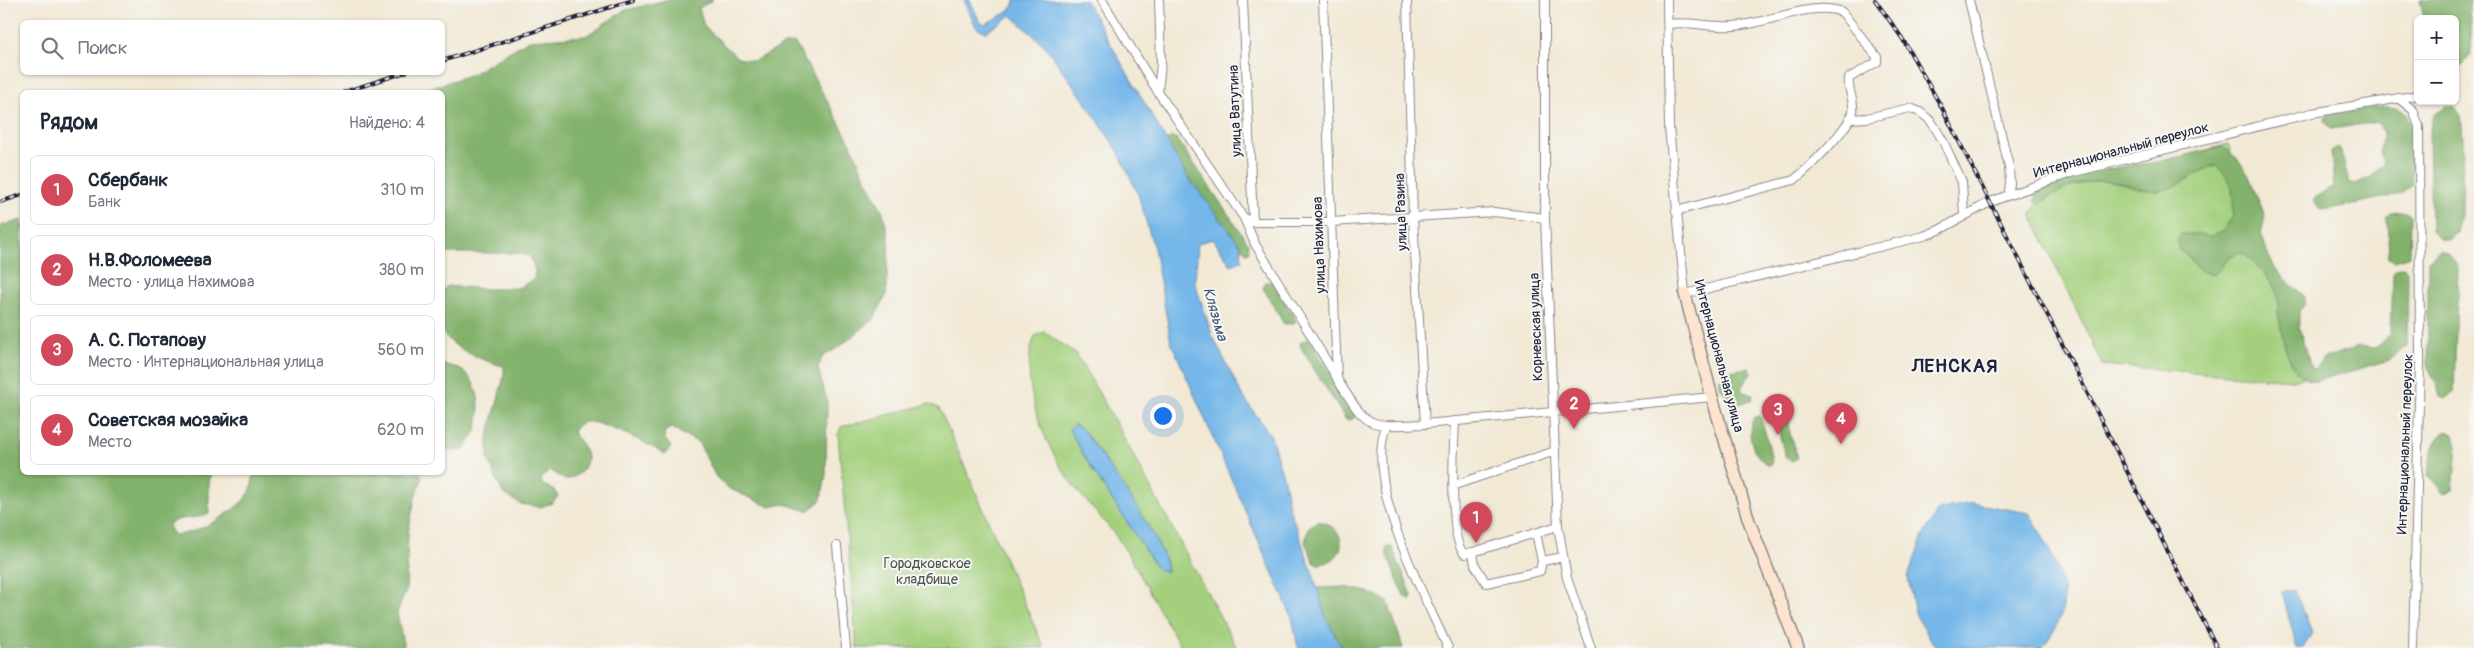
<!DOCTYPE html>
<html lang="ru">
<meta charset="utf-8">
<style>
body{margin:0;font-family:Pangolin,sans-serif;background:#f6f6f7;color:#1f2937}
.controls{position:absolute;right:15px;top:15px;display:grid;overflow:hidden;border-radius:8px;box-shadow:0 1px 4px #0004}
.controls button{width:45px;height:45px;display:grid;place-items:center;padding:0;border:0;border-bottom:1px solid #e0e1e3;background:#fff;color:#1f2937;font:25px sans-serif}
.you{position:absolute;left:1162px;top:415px;width:18px;height:18px;margin:-12px;border:4px solid #fff;border-radius:50%;background:#1a73e8;box-shadow:0 0 0 8px #1a73e833}
.badge{display:grid;place-items:center;width:32px;height:32px;border-radius:50%;background:#d1495b;color:#fff;font-size:16px;font-weight:700}
.pin{position:absolute;translate:-50% -41px;filter:drop-shadow(0 1px 2px #0008)}
.pin::after{content:'';position:absolute;top:26px;width:18px;height:15px;background:inherit;clip-path:polygon(0 0,100% 0,50% 100%)}
.list{margin:0;padding:0;list-style:none}
h2{display:flex;justify-content:space-between;align-items:center;height:65px;margin:0;padding:0 20px;font-size:21px}
h2 small{font-size:16px;font-weight:400;color:#747a83}
.list li{display:grid;grid-template-columns:32px 1fr auto;gap:15px;align-items:center;box-sizing:border-box;height:70px;margin:0 10px 10px;padding:0 10px;border:1px solid #e0e1e3;border-radius:8px}
.list b{display:block;font-size:19px;white-space:nowrap}
.list p{margin:0;font-size:16px;white-space:nowrap;color:#747a83}
.list em{font-size:16px;font-style:normal;color:#747a83}
.icon{flex:none;width:28px;height:28px;fill:none;stroke:currentColor;stroke-width:2;stroke-linecap:round;stroke-linejoin:round}
.map{position:relative;flex:none;width:2474px;height:648px;overflow:hidden}
.search{position:absolute;background:#fff;box-shadow:0 1px 4px #0004;left:20px;top:20px;width:425px;height:55px;display:flex;align-items:center;gap:12px;box-sizing:border-box;padding:0 18px;border-radius:8px;color:#747a83;font-size:19px}
.panel{position:absolute;background:#fff;box-shadow:0 1px 4px #0004;left:20px;top:90px;width:425px;height:385px;border-radius:8px}
.map>svg:first-child{display:block}
.green{fill:#a4d07d;stroke:#63795c;fill-rule:evenodd}
.forest{fill:#83b26c;stroke:#526a54}
.water{fill:#74b7e9;stroke:#4b6c92}
.lines{fill:none;stroke-linecap:round;stroke-linejoin:round}
.street-casing{stroke:#8a8688;stroke-width:10}
.secondary-casing{stroke:#8a8688;stroke-width:14}
.street{stroke:#fff;stroke-width:8}
.secondary{stroke:#fde4d1;stroke-width:11}
.rail-casing{stroke:#22223b;stroke-width:4}
.rail{stroke:#f6f6f2;stroke-width:2;stroke-dasharray:5.5;stroke-linecap:butt}
.labels{text-anchor:middle;dominant-baseline:central;stroke-width:4;stroke-linejoin:round;paint-order:stroke}
.street-label{font-size:14px;fill:#22223b;stroke:#f6f6f2}
.park-label{font-size:14px;fill:#49564f;stroke:#f6f6f2}
.water-label{font-size:15px;font-style:italic;fill:#3f5678;stroke:#f6f6f2}
.district-label{font-size:19px;font-weight:bold;letter-spacing:1px;fill:#22223b;stroke:#f6f6f2}
</style>
<div class="map">
<svg width="2474" height="648" viewBox="0 0 2474 648">
<rect width="100%" height="100%" fill="#f6f6f2"/>
<filter id="ink" filterUnits="userSpaceOnUse"><feTurbulence type="fractalNoise" baseFrequency=".02" numOctaves="2"/><feDisplacementMap in="SourceGraphic" scale="10" xChannelSelector="R" yChannelSelector="G"/><feConvolveMatrix kernelMatrix="1 2 1 2 8 2 1 2 1" color-interpolation-filters="sRGB"/></filter>
<filter id="wash" filterUnits="userSpaceOnUse"><feTurbulence type="fractalNoise" baseFrequency=".0096" numOctaves="4" result="noise"/><feDisplacementMap in="SourceGraphic" scale="20" xChannelSelector="R" yChannelSelector="G"/><feGaussianBlur stdDeviation="1.12" result="paint"/><feColorMatrix in="noise" values="0 0 0 0 0 0 0 0 0 0 0 0 0 0 0 0 0 1.4 0 .05"/><feComposite in="paint" operator="in"/></filter>
<g filter="url(#wash)">
<rect width="100%" height="100%" fill="#f2e9d5"/>
<g class="green">
<polygon points="2228,144 2308,377 2292,380 2102,365 2031,214 2046,194"/>
<path d="M1044,332L1076,354L1111,414L1237,648H1182C1160,614 1143,577 1121,543C1104,518 1080,498 1064,472C1041,437 1018,376 1035,336ZM1069,429L1083,430C1101,456 1168,545 1167,572L1159,571L1090,466Z"/>
<polygon points="929,404 939,408 1044,648 857,648 838,435 841,427"/>
</g>
<g class="forest">
<path d="M666,0H713L699,8L704,26L738,58L754,61L786,44L795,43L851,144L864,175L883,212L889,240L886,296L873,320L839,347L822,357L818,369L827,401L826,475L821,500L808,511L784,504L770,507L728,488L716,477L699,443L672,428L664,432L665,439L671,447L665,454C653,446 597,419 585,422C579,423 576,427 573,432C576,437 581,443 584,448C593,464 580,477 565,480L550,470L541,479L542,484L555,491L558,497L552,503L540,507L520,504L503,493L495,476L488,459V437L504,376V366C488,363 446,347 442,329C440,317 442,302 443,290L447,286L487,289L518,288L534,279L535,270L530,256L516,253H443L442,92H419L472,74L529,40L586,36L623,11Z"/>
<polygon points="2420,0 2470,0 2472,55 2463,65 2455,67 2455,19 2424,19"/>
<polygon points="2446,106 2455,107 2461,115 2463,136 2462,212 2457,233 2448,240 2439,239 2431,231 2429,135 2433,116"/>
<path d="M2378,107C2387,107 2401,106 2407,115C2415,128 2412,168 2413,185L2401,194L2335,208C2326,210 2320,211 2314,203V198L2334,187L2331,151L2338,147L2341,151L2349,182L2355,184L2373,176L2383,164L2380,150L2383,134L2378,122L2331,129L2325,122L2326,115Z"/>
<polygon points="1172,137 1177,139 1248,243 1249,252 1246,253 1187,176 1166,141"/>
<path d="M2222,147L2238,159L2249,176L2265,217L2261,233L2264,247L2276,270L2305,297V304L2299,311V328L2311,368L2315,369L2323,358L2348,351L2358,346L2375,348L2391,333L2393,273L2396,269L2404,267L2408,271L2407,346L2390,360L2316,381C2287,379 2282,335 2278,312C2278,308 2279,302 2278,297C2274,282 2254,261 2242,253C2222,255 2227,267 2213,275L2199,270L2189,257L2178,249V238L2181,234H2196L2209,237L2223,230L2234,215L2232,188L2224,173L2216,166C2196,170 2180,188 2159,191C2147,192 2133,186 2121,183C2091,177 2065,186 2041,203L2035,202L2036,194L2044,187L2093,171L2156,162Z"/>
<polygon points="2398,212 2407,212 2411,215 2410,256 2394,261 2389,258 2387,217 2391,213"/>
<path d="M22,220V472L211,473L209,484V513C196,521 182,515 169,524L170,530L174,535C198,534 233,514 248,495C252,489 253,479 254,473H420L422,479L415,498L408,533L406,591L397,613L404,648H0V226Z"/>
<polygon points="2440,250 2448,253 2458,267 2454,391 2446,399 2440,397 2437,385 2428,367 2428,260"/>
<polygon points="1268,281 1273,282 1296,320 1294,324 1284,324 1263,288 1264,283"/>
<polygon points="1309,338 1356,415 1353,419 1346,420 1301,348 1300,343"/>
<path d="M443,365C477,366 484,402 476,430C474,437 467,444 463,450L450,451L444,444Z"/>
<path d="M1749,368L1752,372L1741,388L1743,392L1753,395L1752,401L1732,404L1720,386V378C1729,370 1737,369 1749,368Z"/>
<path d="M1783,409L1789,415L1790,434L1797,458L1792,461L1786,458C1781,442 1776,428 1780,411Z"/>
<path d="M1759,416C1763,421 1772,457 1772,464L1769,465C1753,458 1744,431 1755,417Z"/>
<path d="M2447,431L2454,435L2457,445L2453,490L2443,493L2428,475C2430,459 2433,439 2447,431Z"/>
<path d="M1318,521C1354,529 1344,566 1315,564L1305,542L1309,527Z"/>
<polygon points="1387,547 1392,547 1412,595 1411,600 1404,596 1387,555"/>
<polygon points="1345,587 1368,592 1388,602 1403,648 1342,648 1325,616 1317,588"/>
</g>
<g class="water">
<polygon points="964,0 970,0 980,22 985,24 1010,11 1016,0 1085,0 1187,176 1241,246 1242,261 1231,265 1213,239 1198,243 1195,283 1212,335 1242,395 1271,436 1284,480 1289,507 1314,577 1325,616 1342,648 1298,648 1292,617 1171,342 1154,248 1138,194 1118,151 1082,97 1045,46 1011,15 986,32 976,27"/>
<path d="M1074,424L1083,430C1101,456 1168,544 1167,572L1159,571L1090,466L1069,429Z"/>
<path d="M1972,503L2029,513C2043,536 2068,579 2063,607C2060,623 2051,636 2042,648H1936L1915,614L1908,577L1923,536L1938,510Z"/>
<polygon points="2294,589 2312,633 2303,648 2297,648 2282,592"/>
</g>
</g>
<g filter="url(#ink)">
<g class="lines">
<g class="street-casing">
<g id="street">
<polyline points="1102,0 1158,92 1244,218 1253,222 1331,222 1494,212 1545,218"/>
<polyline points="1243,0 1253,222"/>
<path d="M1323,0L1337,379C1369,429 1365,427 1425,424L1712,397"/>
<polyline points="1407,0 1413,218 1425,424"/>
<polyline points="1545,0 1545,218 1558,526 1567,578 1591,648"/>
<polyline points="1667,0 1669,127 1685,294 1924,236 1939,230 1990,202 2071,173 2312,113 2418,95"/>
<polyline points="1969,0 2009,167 2010,184 2008,195"/>
<path d="M1668,24C1692,21 1711,28 1733,26C1766,25 1811,0 1842,12L1877,57V62L1849,78C1847,89 1855,101 1853,112C1849,128 1808,169 1794,180L1676,211"/>
<polyline points="1158,92 1161,63 1159,0"/>
<polyline points="2398,98 2413,110 2419,126 2420,362 2413,648"/>
<polyline points="1849,119 1867,118 1910,108 1920,112 1931,121 1943,141 1962,182 1964,215"/>
<polyline points="1244,218 1255,244 1337,378"/>
<path d="M1455,421C1454,443 1448,544 1465,554L1473,552L1558,526"/>
<path d="M1386,426C1364,486 1423,592 1448,648"/>
<polyline points="1455,485 1555,451"/>
<polyline points="837,546 846,648"/>
<polyline points="1473,552 1475,565 1486,583 1540,571 1542,561 1536,533"/>
<polyline points="1542,561 1563,557"/>
</g>
</g>
<g class="secondary-casing">
<polyline id="secondary" points="1685,294 1712,397 1749,521 1798,648"/>
</g>
<use href="#street" class="street"/>
<use href="#secondary" class="secondary"/>
<g class="rail-casing">
<g id="rail">
<polyline points="1875,0 1902,38 1942,108 2217,648"/>
<polyline points="442,61 633,0"/>
<polyline points="344,92 406,72"/>
<polyline points="0,202 22,195"/>
</g>
</g>
<use href="#rail" class="rail"/>
</g>
</g>
<g class="labels">
<g class="street-label">
<text transform="translate(1235 111) rotate(-92)">улица Ватутина</text>
<text transform="translate(2121 150) rotate(-15)">Интернациональный переулок</text>
<text transform="translate(1401 212) rotate(-92)">улица Разина</text>
<text transform="translate(1319 245) rotate(-92)">улица Нахимова</text>
<text transform="translate(1536 327) rotate(-92)">Корневская улица</text>
<text transform="translate(1719 356) rotate(75)">Интернациональная улица</text>
<text transform="translate(2405 444) rotate(-88)">Интернациональный переулок</text>
</g>
<g class="park-label">
<text x="927" y="563">Городковское<tspan x="927" dy="16">кладбище</tspan></text>
</g>
<g class="water-label">
<text transform="translate(1215 314) rotate(74)">Клязьма</text>
</g>
<g class="district-label">
<text x="1955" y="366">ЛЕНСКАЯ</text>
</g>
</g>
</svg>
<div class="controls">
<button>+</button>
<button>−</button>
</div>
<div class="you"></div>
<div class="pin badge" style="left:1476px;top:543px">1</div>
<div class="pin badge" style="left:1574px;top:429px">2</div>
<div class="pin badge" style="left:1778px;top:435px">3</div>
<div class="pin badge" style="left:1841px;top:444px">4</div>
<div class="search"><svg class="icon" aria-label="search" viewBox="0 0 24 24"><circle cx="10" cy="10" r="6"/><path d="M15 15l6 6"/></svg>Поиск</div>
<section class="panel">
<h2>Рядом<small>Найдено: 4</small></h2>
<ul class="list">
<li><span class="badge">1</span><div><b>Сбербанк</b><p>Банк</p></div><em>310 m</em></li>
<li><span class="badge">2</span><div><b>Н.В.Фоломеева</b><p>Место · улица Нахимова</p></div><em>380 m</em></li>
<li><span class="badge">3</span><div><b>А. С. Потапову</b><p>Место · Интернациональная улица</p></div><em>560 m</em></li>
<li><span class="badge">4</span><div><b>Советская мозайка</b><p>Место</p></div><em>620 m</em></li>
</ul>
</section>
</div>
